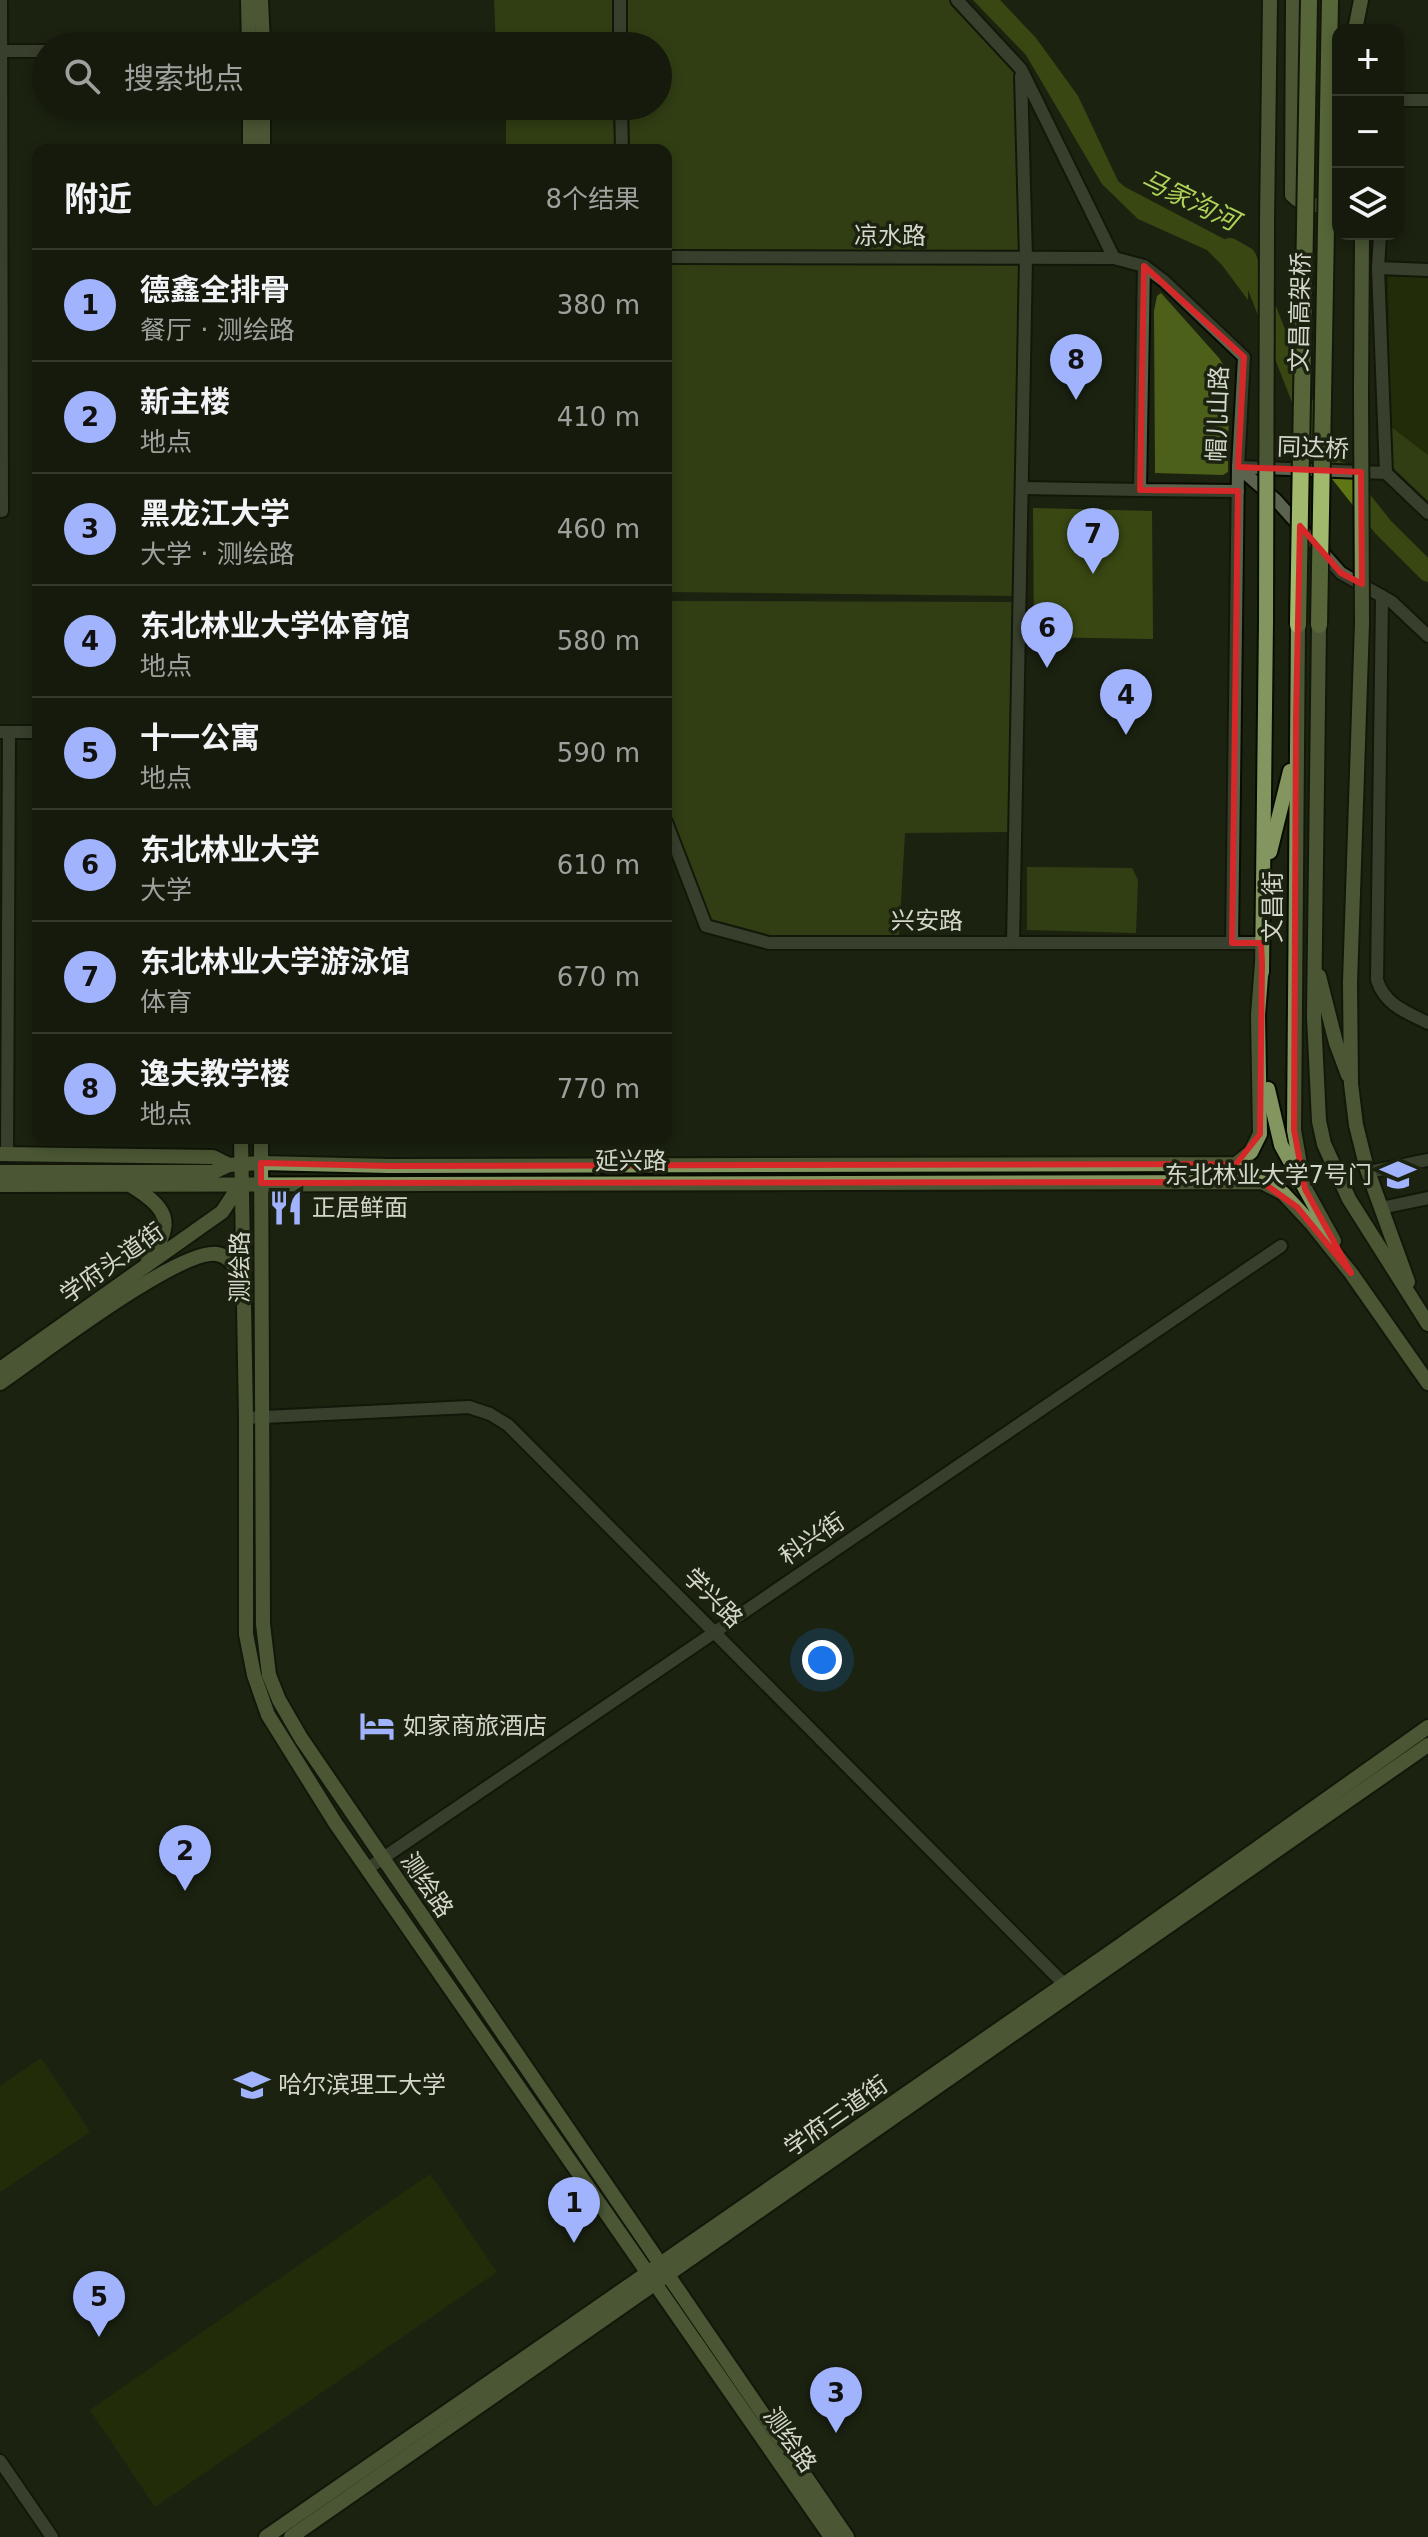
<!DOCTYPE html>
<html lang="zh">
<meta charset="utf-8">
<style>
body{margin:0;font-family:"DejaVu Sans","Noto Sans SC",sans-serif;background:#22271a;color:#f1f3f6}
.controls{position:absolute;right:24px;top:24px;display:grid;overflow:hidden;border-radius:16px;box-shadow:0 4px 12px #0003}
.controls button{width:72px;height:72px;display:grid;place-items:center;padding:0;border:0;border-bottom:2px solid #34382d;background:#151a0c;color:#f1f3f6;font:40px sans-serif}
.you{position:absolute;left:822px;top:1660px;width:28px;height:28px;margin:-20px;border:6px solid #fff;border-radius:50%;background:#1a73e8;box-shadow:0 0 0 12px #1a73e833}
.badge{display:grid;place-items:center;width:52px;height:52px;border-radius:50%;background:#a1b3fd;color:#111;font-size:26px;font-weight:700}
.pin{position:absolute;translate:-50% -66px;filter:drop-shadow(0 2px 4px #0008)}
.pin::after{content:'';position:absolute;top:42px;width:28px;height:24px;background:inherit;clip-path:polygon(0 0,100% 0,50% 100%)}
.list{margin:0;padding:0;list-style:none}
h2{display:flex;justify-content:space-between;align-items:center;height:104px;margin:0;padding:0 32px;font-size:34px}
h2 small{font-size:26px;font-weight:400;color:#9da19d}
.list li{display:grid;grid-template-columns:52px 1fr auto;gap:24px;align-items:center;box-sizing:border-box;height:112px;padding:0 32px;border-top:2px solid #34382d}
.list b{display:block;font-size:30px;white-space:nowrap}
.list p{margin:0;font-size:26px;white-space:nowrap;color:#9da19d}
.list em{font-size:26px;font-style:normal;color:#9da19d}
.icon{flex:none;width:44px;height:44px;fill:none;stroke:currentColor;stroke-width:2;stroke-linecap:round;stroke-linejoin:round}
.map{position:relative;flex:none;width:1428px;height:2537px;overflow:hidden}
.search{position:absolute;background:#151a0c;box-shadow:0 4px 12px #0003;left:32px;top:32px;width:640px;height:88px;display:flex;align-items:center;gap:20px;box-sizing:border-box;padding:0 28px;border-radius:44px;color:#9da19d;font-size:30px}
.panel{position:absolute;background:#151a0c;box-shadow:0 4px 12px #0003;left:32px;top:144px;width:640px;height:1000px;border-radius:16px}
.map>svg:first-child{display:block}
.green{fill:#2a3801}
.forest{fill:#4d6019}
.water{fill:#5e7714}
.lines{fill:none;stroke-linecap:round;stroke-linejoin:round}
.river{stroke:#5e7714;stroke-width:20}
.minor-casing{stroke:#070b00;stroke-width:16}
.major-casing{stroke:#070b00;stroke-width:18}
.minor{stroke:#5b624e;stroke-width:12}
.major{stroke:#849660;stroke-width:14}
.major-bridge-casing{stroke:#070b00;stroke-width:18;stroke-linecap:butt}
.highway-bridge-casing{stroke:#070b00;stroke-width:20;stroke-linecap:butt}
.major-bridge{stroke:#849660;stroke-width:14}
.highway-bridge{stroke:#a0b96c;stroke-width:16}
.marked{fill:none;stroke:#d62828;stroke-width:6;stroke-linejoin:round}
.labels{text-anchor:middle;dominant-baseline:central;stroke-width:7;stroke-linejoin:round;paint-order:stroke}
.street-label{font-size:24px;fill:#d3d7cb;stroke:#1c2210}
.poi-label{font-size:24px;fill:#d3d7cb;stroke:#1c2210;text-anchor:start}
.water-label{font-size:26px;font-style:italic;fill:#afd259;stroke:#1c2210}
</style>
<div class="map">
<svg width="1428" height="2537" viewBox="0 0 1428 2537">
<rect width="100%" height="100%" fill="#1c2210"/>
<g class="green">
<polygon points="1388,276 1428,276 1428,455 1390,426"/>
<polygon points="41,2058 90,2132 0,2192 0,2086"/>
<polygon points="430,2174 497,2272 155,2507 90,2410"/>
</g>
<g class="forest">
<polygon points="494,0 614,0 615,46 496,46"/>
<polygon points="625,0 951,0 1017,70 1022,254 666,253 666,150 626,150 626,106 658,106 658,46 625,46"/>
<polygon points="503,106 615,106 616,150 506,150 506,117"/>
<polygon points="666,262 1020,262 1018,596 666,592"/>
<polygon points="1161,293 1219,358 1229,373 1228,472 1223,475 1155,473 1154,311 1157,296"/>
<polygon points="1390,426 1428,455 1428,501 1390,465"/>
<polygon points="666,601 1016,602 1009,832 905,833 899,936 771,937 710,922 666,802"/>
<polygon points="1027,867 1132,868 1138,880 1136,933 1027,930"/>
</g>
<g class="water">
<polygon points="973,0 1000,0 1036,38 1078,96 1118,181 1125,187 1249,252 1248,300 1222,265 1207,250 1138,219 1102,184 1026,55"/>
<polygon points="1033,508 1152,511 1153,639 1034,637"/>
</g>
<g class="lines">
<polyline class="river" points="1230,248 1246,257 1321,449 1383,527 1428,572"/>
<g class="minor-casing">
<g id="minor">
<polyline points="1,0 2,511"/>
<polyline points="620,0 620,46"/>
<polyline points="957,0 1021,69 1114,258 1144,266 1164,281 1244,357 1238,467 1232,943"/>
<polyline points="0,51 46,51"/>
<polyline points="1398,100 1428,100"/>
<polyline points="621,106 622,150"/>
<polyline points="1380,234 1378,268 1386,473 1428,513"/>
<polyline points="666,257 1114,258"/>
<polyline points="1144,266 1140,490 1238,491"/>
<polyline points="1378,268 1428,270"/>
<polyline points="1238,467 1276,500 1341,573 1392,602 1428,636"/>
<polyline points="1238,467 1386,473"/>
<polyline points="1022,488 1140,490"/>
<path d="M1382,596L1377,980C1385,1005 1406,1012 1428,1023"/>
<polyline points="0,732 38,732"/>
<polyline points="666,822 706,926 769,943 1261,943"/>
<polyline points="1013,943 1026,258 1021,76"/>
<polyline points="7,1154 9,732"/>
<polyline points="1369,1172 1428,1160"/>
<polyline points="1381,1208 1428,1198"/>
<polyline points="246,1418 469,1407 490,1414 508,1425 1068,1988"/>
<polyline points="367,1869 1281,1246"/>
<polyline points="0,2461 52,2537"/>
</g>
</g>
<g class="major-casing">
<g id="major">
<polyline points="248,0 249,46"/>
<polyline points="261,0 263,46"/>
<path d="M1293,0L1292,195C1304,208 1323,207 1338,199"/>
<polyline points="1355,30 1361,0"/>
<polyline points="250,106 250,150"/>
<polyline points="263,150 263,106"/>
<polyline points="1267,221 1270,0"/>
<polyline points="1361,391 1362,234"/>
<polyline points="1362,623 1350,982 1351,1084 1356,1125 1367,1169 1408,1282"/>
<polyline points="1298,625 1294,1130 1302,1176"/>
<polyline points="1319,625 1314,1017 1319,1121 1324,1144 1349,1199 1428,1324"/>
<polyline points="1270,852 1290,771"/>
<polyline points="1262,972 1266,621"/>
<polyline points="1319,976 1336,1043 1348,1075"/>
<polyline points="1268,1089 1281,1145 1334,1241"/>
<polyline points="241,1138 246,1418 246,1634 254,1675 268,1715 336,1824 831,2537"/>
<polyline points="261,1138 263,1624 269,1675 279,1700 301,1738 847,2537"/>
<polyline points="0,1154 213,1157 229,1165 261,1163 389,1166 1236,1164 1251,1152 1260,1134 1258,1015 1262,963"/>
<polyline points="0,1172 214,1172 229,1165"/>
<polyline points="0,1185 1262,1182 1283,1193 1311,1223 1351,1273 1428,1383"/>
<path d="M130,1185C165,1206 178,1222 148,1259"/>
<polyline points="0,1369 222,1212 240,1185"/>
<path d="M0,1383C37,1358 179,1248 217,1254C230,1256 236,1268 241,1279"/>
<polyline points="266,2537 1118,1947 1428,1727"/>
<polyline points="291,2537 1428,1745"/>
</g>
</g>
<use href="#minor" class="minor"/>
<use href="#major" class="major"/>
<g class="major-bridge-casing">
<g id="major-bridge">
<polyline points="1361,391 1362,623"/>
<polyline points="1266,621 1267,221"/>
</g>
</g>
<g class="highway-bridge-casing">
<g id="highway-bridge">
<polyline points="1298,625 1309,0"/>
<polyline points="1319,625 1330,0"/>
</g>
</g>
<use href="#major-bridge" class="major-bridge"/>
<use href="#highway-bridge" class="highway-bridge"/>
</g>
<path d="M0 0H1428V2537H0ZM1144,266L1244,357L1238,467L1361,472L1362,584L1341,573L1300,526L1296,719L1294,1130L1305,1189L1351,1273L1297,1207L1262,1182L261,1183V1163L389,1166L1236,1164L1260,1134L1262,963L1261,943H1232L1238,491L1140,490Z" fill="#1c2210" fill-opacity=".55" fill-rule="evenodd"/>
<path class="marked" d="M1144,266L1244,357L1238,467L1361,472L1362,584L1341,573L1300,526L1296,719L1294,1130L1305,1189L1351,1273L1297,1207L1262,1182L261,1183V1163L389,1166L1236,1164L1260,1134L1262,963L1261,943H1232L1238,491L1140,490Z"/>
<defs>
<g id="school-bare" transform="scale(2.76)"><path d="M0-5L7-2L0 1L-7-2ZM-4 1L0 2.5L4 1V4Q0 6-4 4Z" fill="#a1b3fd" stroke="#1c2210" stroke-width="2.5" paint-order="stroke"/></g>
<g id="restaurant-bare" transform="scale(2.76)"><path d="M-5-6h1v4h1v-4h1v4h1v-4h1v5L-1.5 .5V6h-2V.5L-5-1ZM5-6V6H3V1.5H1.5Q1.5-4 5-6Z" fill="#a1b3fd" stroke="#1c2210" stroke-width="2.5" paint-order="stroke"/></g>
<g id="hotel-bare" transform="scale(2.76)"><path d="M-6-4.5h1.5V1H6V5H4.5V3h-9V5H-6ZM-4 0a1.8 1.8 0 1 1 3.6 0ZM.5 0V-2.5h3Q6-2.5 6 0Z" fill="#a1b3fd" stroke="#1c2210" stroke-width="2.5" paint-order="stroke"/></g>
<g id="university-bare" transform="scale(2.76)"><path d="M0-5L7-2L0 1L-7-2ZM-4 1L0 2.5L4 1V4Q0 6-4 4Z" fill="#a1b3fd" stroke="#1c2210" stroke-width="2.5" paint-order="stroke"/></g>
</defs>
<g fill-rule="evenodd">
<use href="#school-bare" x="1398" y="1175"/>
<use href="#restaurant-bare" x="286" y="1208"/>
<use href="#hotel-bare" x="377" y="1726"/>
<use href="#university-bare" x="252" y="2085"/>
</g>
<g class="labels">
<g class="street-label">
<text x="890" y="236">凉水路</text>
<text transform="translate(1300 312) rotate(-89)">文昌高架桥</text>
<text transform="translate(1218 414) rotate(-88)">帽儿山路</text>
<text transform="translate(1313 448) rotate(2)">同达桥</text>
<text transform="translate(1273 907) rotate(-90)">文昌街</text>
<text x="927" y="921">兴安路</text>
<text x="631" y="1161">延兴路</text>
<text transform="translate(112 1263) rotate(-35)">学府头道街</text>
<text transform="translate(240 1267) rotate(-90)">测绘路</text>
<text transform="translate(812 1539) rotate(-34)">科兴街</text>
<text transform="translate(713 1598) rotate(45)">学兴路</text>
<text transform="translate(427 1885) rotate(56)">测绘路</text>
<text transform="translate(836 2116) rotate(-35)">学府三道街</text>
<text transform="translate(790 2440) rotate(55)">测绘路</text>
</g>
<g class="poi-label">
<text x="1372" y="1175" text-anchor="end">东北林业大学7号门</text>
<text x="312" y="1208">正居鲜面</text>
<text x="403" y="1726">如家商旅酒店</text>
<text x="278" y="2085">哈尔滨理工大学</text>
</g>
<g class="water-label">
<text transform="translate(1190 200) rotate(26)">马家沟河</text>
</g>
</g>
</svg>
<div class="controls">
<button>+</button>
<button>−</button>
<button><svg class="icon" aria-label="layers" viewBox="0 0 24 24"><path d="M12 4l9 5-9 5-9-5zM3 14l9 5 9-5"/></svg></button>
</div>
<div class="you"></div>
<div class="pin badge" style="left:574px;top:2243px">1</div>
<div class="pin badge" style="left:185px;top:1891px">2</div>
<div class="pin badge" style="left:836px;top:2433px">3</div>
<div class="pin badge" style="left:1126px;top:735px">4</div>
<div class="pin badge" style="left:99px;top:2337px">5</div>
<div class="pin badge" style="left:1047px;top:668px">6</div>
<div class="pin badge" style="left:1093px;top:574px">7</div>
<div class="pin badge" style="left:1076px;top:400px">8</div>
<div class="search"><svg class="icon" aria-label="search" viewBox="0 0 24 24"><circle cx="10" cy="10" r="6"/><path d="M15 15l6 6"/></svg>搜索地点</div>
<section class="panel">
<h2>附近<small>8个结果</small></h2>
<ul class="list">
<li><span class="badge">1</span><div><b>德鑫全排骨</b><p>餐厅 · 测绘路</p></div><em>380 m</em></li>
<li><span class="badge">2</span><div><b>新主楼</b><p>地点</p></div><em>410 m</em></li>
<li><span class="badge">3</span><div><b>黑龙江大学</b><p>大学 · 测绘路</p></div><em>460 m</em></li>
<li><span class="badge">4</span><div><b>东北林业大学体育馆</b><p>地点</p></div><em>580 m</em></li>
<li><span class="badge">5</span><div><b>十一公寓</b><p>地点</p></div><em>590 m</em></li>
<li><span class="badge">6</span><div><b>东北林业大学</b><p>大学</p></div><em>610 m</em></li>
<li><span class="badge">7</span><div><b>东北林业大学游泳馆</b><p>体育</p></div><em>670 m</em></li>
<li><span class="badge">8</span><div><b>逸夫教学楼</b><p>地点</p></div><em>770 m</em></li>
</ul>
</section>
</div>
